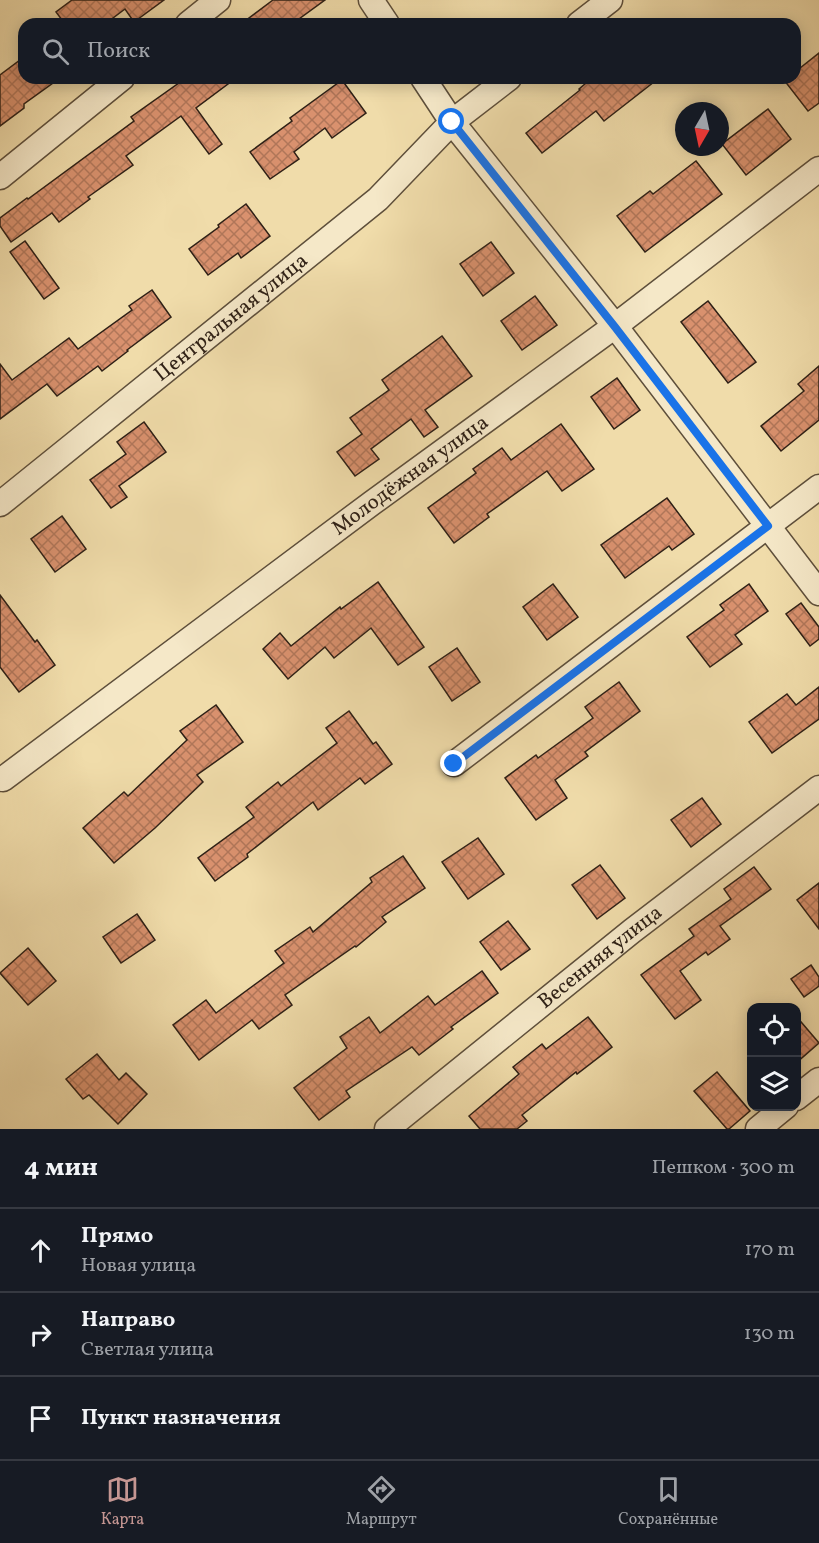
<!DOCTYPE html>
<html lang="ru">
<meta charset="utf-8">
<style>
body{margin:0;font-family:Vollkorn,serif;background:#20242c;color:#f1f3f6}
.controls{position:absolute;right:18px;bottom:18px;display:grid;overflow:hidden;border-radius:12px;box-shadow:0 3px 15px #0003}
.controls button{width:54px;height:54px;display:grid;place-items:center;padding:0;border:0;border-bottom:2px solid #363941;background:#171b24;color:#f1f3f6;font:30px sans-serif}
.compass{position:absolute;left:675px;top:102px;width:54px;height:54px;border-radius:50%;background:#171b24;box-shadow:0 3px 15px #0003;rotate:189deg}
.stop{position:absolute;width:18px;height:18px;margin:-14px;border:4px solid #1a73e8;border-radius:50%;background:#fff}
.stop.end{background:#1a73e8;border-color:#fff;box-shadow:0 2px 6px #0008}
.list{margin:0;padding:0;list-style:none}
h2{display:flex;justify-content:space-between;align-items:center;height:78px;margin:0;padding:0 24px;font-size:26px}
h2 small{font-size:20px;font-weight:400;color:#9ea1a6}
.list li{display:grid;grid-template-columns:39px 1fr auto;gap:18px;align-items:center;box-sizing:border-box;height:84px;padding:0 24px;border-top:2px solid #363941}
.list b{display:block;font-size:22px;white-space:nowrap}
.list p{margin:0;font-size:20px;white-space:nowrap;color:#9ea1a6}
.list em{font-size:20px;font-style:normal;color:#9ea1a6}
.icon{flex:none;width:33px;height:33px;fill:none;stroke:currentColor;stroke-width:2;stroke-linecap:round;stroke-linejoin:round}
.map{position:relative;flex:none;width:819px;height:1129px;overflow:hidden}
.search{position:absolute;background:#171b24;box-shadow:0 3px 15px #0003;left:18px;right:18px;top:18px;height:66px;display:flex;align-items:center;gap:15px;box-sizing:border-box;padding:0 21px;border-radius:18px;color:#9ea1a6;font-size:22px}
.sheet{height:330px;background:#171b24}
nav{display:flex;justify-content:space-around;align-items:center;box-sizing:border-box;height:84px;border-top:2px solid #363941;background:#171b24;font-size:16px;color:#9ea1a6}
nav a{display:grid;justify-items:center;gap:3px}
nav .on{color:#c59692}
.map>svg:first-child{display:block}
.building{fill:url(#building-cross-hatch);stroke:#2e2016;stroke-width:1.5}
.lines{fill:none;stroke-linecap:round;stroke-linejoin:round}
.minor-casing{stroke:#5e4f3b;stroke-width:27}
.minor{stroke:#f5e8c8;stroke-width:24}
.route{stroke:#1a73e8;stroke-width:8}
.labels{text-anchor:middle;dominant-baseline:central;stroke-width:5;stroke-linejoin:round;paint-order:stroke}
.street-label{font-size:21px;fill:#2e2016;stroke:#f5e8c8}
</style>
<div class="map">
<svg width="819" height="1129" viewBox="0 0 819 1129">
<defs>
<pattern id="building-cross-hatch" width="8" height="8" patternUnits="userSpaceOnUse" patternTransform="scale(1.5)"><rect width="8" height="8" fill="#d9916e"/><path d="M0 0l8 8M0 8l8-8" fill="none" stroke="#b07659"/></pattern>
</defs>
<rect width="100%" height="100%" fill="#f0dcaa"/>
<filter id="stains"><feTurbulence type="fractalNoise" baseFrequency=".00333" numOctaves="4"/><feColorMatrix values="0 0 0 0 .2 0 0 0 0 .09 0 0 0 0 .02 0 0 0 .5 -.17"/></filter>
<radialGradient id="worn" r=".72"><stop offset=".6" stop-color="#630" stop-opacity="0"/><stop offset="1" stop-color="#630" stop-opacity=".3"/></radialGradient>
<g class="building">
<polygon points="72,0 164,0 134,22 125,9 105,24 65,24 56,12"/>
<polygon points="273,0 325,0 292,24 241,24"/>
<polygon points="819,53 819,103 808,111 784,80 787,78 795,78 795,72"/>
<polygon points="24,57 24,78 60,78 24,104 24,108 0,126 0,75"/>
<polygon points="186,78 236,78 196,108 222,144 209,154 181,116 126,156 133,165 88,197 90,199 59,222 52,213 11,242 0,226 0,218 27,198 28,199 134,121 131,117"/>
<polygon points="592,78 659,78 604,121 596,111 542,153 526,133 580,90 579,89"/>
<polygon points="342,80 366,113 332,138 325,128 294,152 299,159 270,179 250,152 292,121 290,118"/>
<polygon points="768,109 791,139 746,175 722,144"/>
<polygon points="696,161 722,194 645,252 617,216 650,191 653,194"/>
<polygon points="246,204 270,236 241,258 238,253 208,275 189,249 219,227 218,225"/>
<polygon points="25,241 59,288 44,299 10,252"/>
<polygon points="491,242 514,273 483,296 460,264"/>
<polygon points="152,290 171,317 127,350 128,351 102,371 98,366 57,396 47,384 0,419 0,364 12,380 69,338 78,349 132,310 129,306"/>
<polygon points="535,296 557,325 522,350 501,321"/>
<polygon points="708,301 756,362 728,383 681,322"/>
<polygon points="442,336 472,376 425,410 438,427 424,437 411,419 371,449 379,459 355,476 337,452 362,434 350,418 389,390 382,380"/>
<polygon points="819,366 819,420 781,451 761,426 804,391 798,384"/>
<polygon points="617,378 640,410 614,429 591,397"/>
<polygon points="144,422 166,452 119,486 127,497 111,508 90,480 126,454 117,442"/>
<polygon points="561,424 594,469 562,491 547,471 487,514 489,517 454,543 428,508 476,473 473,469 502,448 511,460"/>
<polygon points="667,498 694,534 672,550 669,546 625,578 601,545"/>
<polygon points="62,516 86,549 55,572 31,539"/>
<polygon points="378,582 424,647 398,665 371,628 334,658 325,647 288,679 263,649 280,633 291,646 340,607 341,609"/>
<polygon points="553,584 578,617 547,640 523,607"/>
<polygon points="749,584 768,611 735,635 742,644 710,667 687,637 724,610 720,605"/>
<polygon points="0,595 35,642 37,640 55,665 19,692 0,667"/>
<polygon points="801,603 819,627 819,639 810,646 786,614"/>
<polygon points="457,648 480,682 452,701 429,667"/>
<polygon points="619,682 640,711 585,752 588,756 555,780 567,798 536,820 505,778 536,755 538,758 593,718 585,707"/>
<polygon points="819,687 819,719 772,753 749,722 787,694 796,705"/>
<polygon points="216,705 243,742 197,775 203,782 155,828 114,863 83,828 124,792 128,796 187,740 180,731"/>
<polygon points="349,711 373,744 376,742 392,764 365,784 360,778 318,810 313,802 247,854 248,857 215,881 198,858 254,817 246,807 278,782 281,786 337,743 326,728"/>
<polygon points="702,798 721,824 691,847 671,820"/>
<polygon points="478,838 504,874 468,899 442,862"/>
<polygon points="403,856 425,888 382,917 386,922 356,947 355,946 285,995 292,1005 259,1029 252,1020 199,1060 173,1025 206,1000 216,1013 284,963 275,951 310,927 313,932 372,882 370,878"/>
<polygon points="600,865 625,898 597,919 572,885"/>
<polygon points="754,867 771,889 720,926 730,939 708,955 706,952 680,971 701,1000 675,1019 641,975 694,936 689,929 731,899 724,889"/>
<polygon points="819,883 819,929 797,900"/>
<polygon points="137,914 155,940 121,963 103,937"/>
<polygon points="508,921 530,949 501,970 480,942"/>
<polygon points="28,948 56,981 28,1005 0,973"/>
<polygon points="811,965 819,977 819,986 804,997 791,979"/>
<polygon points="482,971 498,993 451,1027 453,1029 419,1055 412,1047 346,1091 350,1097 319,1120 294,1088 347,1048 340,1037 369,1017 380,1033 428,996 435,1005"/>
<polygon points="796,1016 819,1043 796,1063"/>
<polygon points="588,1017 612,1047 577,1074 576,1072 522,1115 527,1121 517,1129 480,1129 469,1116 519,1074 513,1067 542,1044 546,1049"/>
<polygon points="97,1054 119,1080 126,1073 147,1094 118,1124 89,1095 83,1099 66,1079"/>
<polygon points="717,1072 750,1111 729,1129 727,1129 694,1091"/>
</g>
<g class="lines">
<g class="minor-casing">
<g id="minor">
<polyline points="371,0 387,24"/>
<polyline points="188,24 218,0"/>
<polyline points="579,24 610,0"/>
<polyline points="423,78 452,122 615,326 819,593"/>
<polyline points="0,177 122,78"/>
<path id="s1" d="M0,504L378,199L452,122L509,78"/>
<polyline points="454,764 819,487"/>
<path id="s2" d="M3,779L372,503L615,326L819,169"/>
<polyline points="796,1098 819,1080"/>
<path id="s3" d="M387,1129L632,931L819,788"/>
<polyline points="758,1129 786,1106"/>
</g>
</g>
<use href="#minor" class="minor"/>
</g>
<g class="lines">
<polyline class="route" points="452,122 615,327 768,526 454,764"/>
</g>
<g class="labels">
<g class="street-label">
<text stroke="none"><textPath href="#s1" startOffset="297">Центральная улица</textPath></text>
<text stroke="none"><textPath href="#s2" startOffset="508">Молодёжная улица</textPath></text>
<text stroke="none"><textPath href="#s3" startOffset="274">Весенняя улица</textPath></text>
</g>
</g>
<rect width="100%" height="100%" filter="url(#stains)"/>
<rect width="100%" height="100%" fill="url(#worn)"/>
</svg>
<div class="controls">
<button><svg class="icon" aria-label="locate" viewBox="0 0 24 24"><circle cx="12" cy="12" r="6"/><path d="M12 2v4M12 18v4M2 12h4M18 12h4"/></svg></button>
<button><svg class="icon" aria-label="layers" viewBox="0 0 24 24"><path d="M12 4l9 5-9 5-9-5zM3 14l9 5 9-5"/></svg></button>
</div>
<svg class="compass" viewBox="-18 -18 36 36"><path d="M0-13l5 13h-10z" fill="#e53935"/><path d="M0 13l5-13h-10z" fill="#9ea1a6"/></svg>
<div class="stop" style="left:452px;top:122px"></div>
<div class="stop end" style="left:454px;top:764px"></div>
<div class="search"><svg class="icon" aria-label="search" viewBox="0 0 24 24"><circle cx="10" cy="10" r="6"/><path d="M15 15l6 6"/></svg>Поиск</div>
</div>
<section class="sheet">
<h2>4 мин<small>Пешком · 300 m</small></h2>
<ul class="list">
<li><svg class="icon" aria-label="ahead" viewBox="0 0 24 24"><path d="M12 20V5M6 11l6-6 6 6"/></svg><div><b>Прямо</b><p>Новая улица</p></div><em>170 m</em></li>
<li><svg class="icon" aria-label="right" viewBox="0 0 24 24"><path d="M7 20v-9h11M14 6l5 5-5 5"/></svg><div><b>Направо</b><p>Светлая улица</p></div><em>130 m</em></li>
<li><svg class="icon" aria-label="arrive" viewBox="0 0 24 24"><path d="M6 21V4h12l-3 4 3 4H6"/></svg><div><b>Пункт назначения</b></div></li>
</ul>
</section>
<nav>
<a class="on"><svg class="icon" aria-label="map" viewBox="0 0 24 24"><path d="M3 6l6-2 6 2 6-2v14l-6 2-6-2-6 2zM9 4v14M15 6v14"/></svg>Карта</a>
<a><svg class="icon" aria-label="directions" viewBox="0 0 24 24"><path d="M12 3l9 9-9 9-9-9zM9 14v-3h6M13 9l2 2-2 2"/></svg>Маршрут</a>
<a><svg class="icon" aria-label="saved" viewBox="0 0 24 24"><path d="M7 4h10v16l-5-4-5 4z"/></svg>Сохранённые</a>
</nav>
